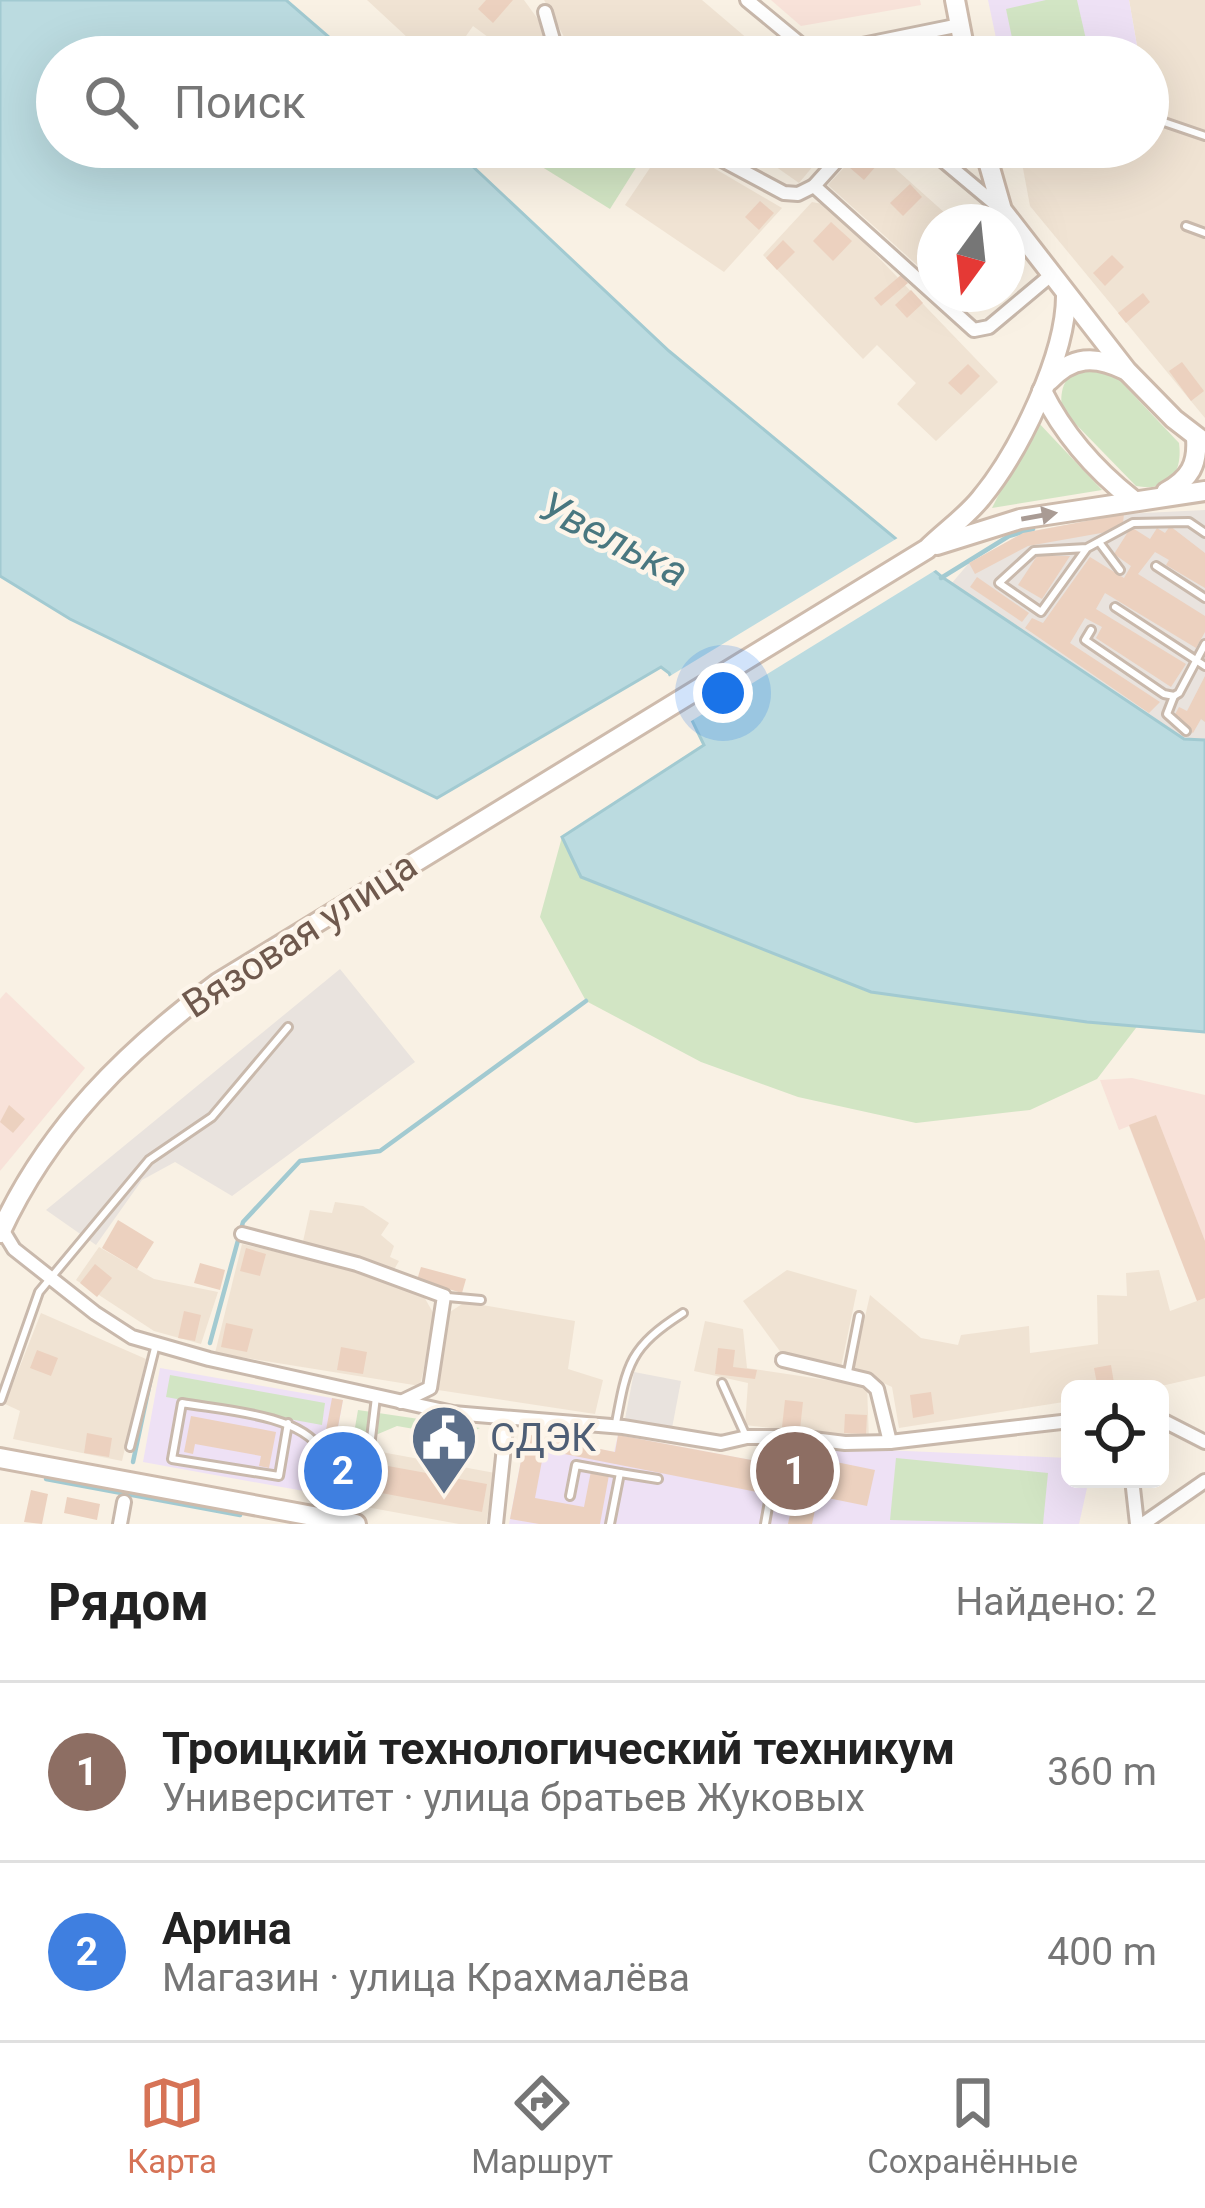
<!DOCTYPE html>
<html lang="ru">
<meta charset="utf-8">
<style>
body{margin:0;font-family:Roboto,sans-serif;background:#f2f2f2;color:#222}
.controls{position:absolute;right:36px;bottom:36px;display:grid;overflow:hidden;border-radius:18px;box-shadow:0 12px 48px #0002}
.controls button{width:108px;height:108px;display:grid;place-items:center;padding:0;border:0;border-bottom:3px solid #e0e0e0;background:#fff;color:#222;font:60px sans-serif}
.compass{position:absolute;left:917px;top:204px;width:108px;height:108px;border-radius:50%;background:#fff;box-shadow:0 12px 48px #0002;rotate:195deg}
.you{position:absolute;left:723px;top:693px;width:42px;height:42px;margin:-30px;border:9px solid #fff;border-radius:50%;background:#1a73e8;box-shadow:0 0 0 18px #1a73e833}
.badge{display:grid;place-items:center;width:78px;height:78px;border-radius:50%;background:#d67356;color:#fff;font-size:39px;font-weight:700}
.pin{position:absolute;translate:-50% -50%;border:6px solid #fff;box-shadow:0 3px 12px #0006}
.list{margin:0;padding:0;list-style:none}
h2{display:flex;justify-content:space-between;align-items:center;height:156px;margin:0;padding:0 48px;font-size:51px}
h2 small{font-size:39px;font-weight:400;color:#767676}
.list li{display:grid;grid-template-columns:78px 1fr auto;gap:36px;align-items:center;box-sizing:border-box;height:180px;padding:0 48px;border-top:3px solid #e0e0e0}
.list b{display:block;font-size:45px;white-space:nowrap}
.list p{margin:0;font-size:39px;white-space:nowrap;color:#767676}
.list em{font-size:39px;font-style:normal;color:#767676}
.icon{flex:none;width:66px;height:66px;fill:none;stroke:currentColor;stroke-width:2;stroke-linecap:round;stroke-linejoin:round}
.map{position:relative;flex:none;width:1205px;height:1524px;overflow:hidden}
.search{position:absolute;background:#fff;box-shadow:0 12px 48px #0002;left:36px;right:36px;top:36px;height:132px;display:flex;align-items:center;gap:30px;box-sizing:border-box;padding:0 42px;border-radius:66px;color:#767676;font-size:45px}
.sheet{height:516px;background:#fff}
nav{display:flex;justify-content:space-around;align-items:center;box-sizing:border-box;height:168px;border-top:3px solid #e0e0e0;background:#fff;font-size:33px;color:#767676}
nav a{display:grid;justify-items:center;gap:6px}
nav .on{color:#d67356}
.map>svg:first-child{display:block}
.residential{fill:#f0e3d3}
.commercial{fill:#f8e2d9}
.industrial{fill:#e9e3de}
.education{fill:#eee1f5}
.green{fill:#d2e5c4}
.water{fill:#bbdbe0;stroke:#a2cad1;stroke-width:3}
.pier{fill:#f9f1e4}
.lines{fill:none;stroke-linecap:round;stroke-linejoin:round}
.stream{stroke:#a2cad1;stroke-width:4.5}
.building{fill:#ecd1bf}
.lane-casing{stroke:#c9b9ac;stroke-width:12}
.street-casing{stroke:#c9b9ac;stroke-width:18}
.secondary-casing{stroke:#cebbac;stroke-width:24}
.lane{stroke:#fff;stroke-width:6}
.street{stroke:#fff;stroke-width:12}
.secondary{stroke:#fff;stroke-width:18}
.oneway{fill:#a99b94}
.labels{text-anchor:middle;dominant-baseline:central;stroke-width:9;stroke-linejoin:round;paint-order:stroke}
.street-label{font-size:39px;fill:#6f594d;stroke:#fdf5ea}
.service-label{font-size:39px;fill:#4e5e75;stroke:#fdf5ea;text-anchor:start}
.water-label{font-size:42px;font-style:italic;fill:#497780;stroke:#fdf5ea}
</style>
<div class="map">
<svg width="1205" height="1524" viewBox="0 0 1205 1524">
<rect width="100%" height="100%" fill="#f9f1e4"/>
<g class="residential">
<polygon points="367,0 524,0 553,40 536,57 515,57 473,26 466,36 495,57 419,57 422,51"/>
<polygon points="544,0 702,0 769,57 579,57 569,46"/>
<polygon points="1129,0 1205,0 1205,418 1030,206 1019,147 1148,147 1148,57 1139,57"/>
<polygon points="664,147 678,147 782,208 724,272 625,205"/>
<polygon points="748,147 829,147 799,183"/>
<polygon points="863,147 871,147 955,222 935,222 935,281 828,185"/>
<polygon points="812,202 828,205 998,382 936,441 897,404 916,383 877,345 863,359 763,255"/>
<polygon points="335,1202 363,1206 389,1223 381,1235 394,1246 390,1257 399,1261 392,1273 302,1246 310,1210 332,1213"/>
<polygon points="242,1244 346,1268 423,1295 435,1316 420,1386 215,1353"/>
<polygon points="99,1247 154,1279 218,1292 201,1344 154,1331 76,1280"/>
<polygon points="787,1270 857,1290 841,1367 782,1354 743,1301"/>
<polygon points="1159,1270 1170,1311 1205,1298 1205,1376 1148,1389 1070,1389 1070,1401 899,1428 892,1387 853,1369 870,1295 921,1338 958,1345 961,1335 1029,1326 1030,1353 1098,1344 1097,1295 1127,1296 1126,1273"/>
<polygon points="465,1302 575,1321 568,1369 603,1380 595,1414 438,1390 447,1314"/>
<polygon points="41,1313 146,1359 122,1461 13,1439 20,1411 5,1404"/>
<polygon points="705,1321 743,1329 747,1368 867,1386 869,1440 745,1425 748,1383 694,1371"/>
<polygon points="338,1444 495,1473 486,1524 459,1524 328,1500"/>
</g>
<g class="commercial">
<polygon points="771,0 920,0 921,5 801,26"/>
<polygon points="6,992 85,1068 0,1171 0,999"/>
<polygon points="1132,1078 1205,1095 1205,1298 1197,1301 1129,1126 1119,1130 1100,1080"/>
</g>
<g class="industrial">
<polygon points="1205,510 1205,740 1184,739 951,584 969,563 1023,533 1124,514"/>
<polygon points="340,969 415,1062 232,1196 175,1162 142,1180 96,1245 46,1210"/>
<polygon points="634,1372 681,1381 672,1428 625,1419"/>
</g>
<g class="education">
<polygon points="988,0 1129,0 1139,57 1000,57"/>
<polygon points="160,1368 343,1400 326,1495 143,1462"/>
<polygon points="526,1434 614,1452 618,1435 761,1462 765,1445 1070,1458 1070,1479 1089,1479 1079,1524 509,1524"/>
</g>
<g class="green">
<polygon points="1046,0 1077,0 1090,57 1016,57 1006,9"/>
<polygon points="532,147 649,147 610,209 526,157"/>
<path d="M1086,365L1109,369L1179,443C1183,474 1168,492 1136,486L1062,410C1059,388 1065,374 1086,365Z"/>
<polygon points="1036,420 1102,490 992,508"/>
<polygon points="562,837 581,878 871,992 1087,1022 1139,1024 1097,1079 1030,1110 916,1123 798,1097 701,1062 586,1001 540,917"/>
<polygon points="170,1375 325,1403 322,1425 166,1397"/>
<polygon points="358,1410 480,1428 460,1437 397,1426 352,1445"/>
<polygon points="896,1458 1048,1473 1043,1524 890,1520"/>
</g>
<polygon class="water" points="0,0 286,0 352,57 57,57 57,147 452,147 669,351 942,577 1184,739 1205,740 1205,1032 1087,1022 871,992 581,877 562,837 704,745 669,673 661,667 437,798 70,619 0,576"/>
<polygon class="pier" points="901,536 939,568 688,723 665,679"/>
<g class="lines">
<g class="stream">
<polyline points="941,578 1009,536 1033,529 1030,522"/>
<polyline points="210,1343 243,1222 300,1161 380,1151 586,1001"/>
<polyline points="133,1462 153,1368"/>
<polyline points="46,1479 240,1515"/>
</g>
</g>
<g class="building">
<polygon points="486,0 513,0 493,23 478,9"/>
<polygon points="866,147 883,158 864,180 849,167"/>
<polygon points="910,184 922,197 903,216 890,203"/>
<polygon points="760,201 774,213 759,230 745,217"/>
<polygon points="831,222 852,241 833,261 813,241"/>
<polygon points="783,240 795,252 777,270 766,258"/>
<polygon points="1112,255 1124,267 1105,286 1093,273"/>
<polygon points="901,275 908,283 881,306 874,298"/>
<polygon points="911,290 923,303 907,318 895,305"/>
<polygon points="1143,293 1150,302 1126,323 1118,313"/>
<polygon points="1182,362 1204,391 1191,401 1169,371"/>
<polygon points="968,364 980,376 961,395 948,383"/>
<polygon points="1124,514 1123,523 1107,532 1028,546 975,574 969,563 1023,533"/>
<polygon points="1170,526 1205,553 1205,588 1166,565 1169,560 1155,552 1138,574 1205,616 1205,632 1196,648 1105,593 1096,609 1186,664 1171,687 1096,638 1102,627 1085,618 1070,643 1160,702 1149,713 1025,628 1032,618 1043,623 1090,557 1124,578 1131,566 1114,554 1131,527 1150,539 1157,528 1165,533"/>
<polygon points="1037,556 1070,556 1042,599 1018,585"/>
<polygon points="977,577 1029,613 1022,622 970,587"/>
<polygon points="1205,676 1205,722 1201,719 1193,733 1172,720 1179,707 1187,711"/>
<polygon points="9,1105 25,1119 13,1133 0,1122"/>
<polygon points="1156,1115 1205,1241 1205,1298 1197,1301 1129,1125"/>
<polygon points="118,1220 154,1242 137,1269 102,1248"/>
<polygon points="246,1248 266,1254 260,1276 240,1271"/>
<polygon points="200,1263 225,1270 220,1290 194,1283"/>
<polygon points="95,1264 112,1278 97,1297 80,1283"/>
<polygon points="421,1267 466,1279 462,1293 417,1280"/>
<polygon points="184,1311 201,1315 195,1341 178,1338"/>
<polygon points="226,1323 253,1329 247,1352 221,1347"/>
<polygon points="341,1347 367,1352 363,1374 337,1370"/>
<polygon points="718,1348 735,1350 733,1367 757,1370 755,1379 715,1374"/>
<polygon points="37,1350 58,1358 51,1376 30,1368"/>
<polygon points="1111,1365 1115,1389 1098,1389 1094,1368"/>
<polygon points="931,1392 934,1414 913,1418 910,1395"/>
<polygon points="332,1398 343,1400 334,1448 323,1446"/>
<polygon points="785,1400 803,1402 800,1429 782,1427"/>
<polygon points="845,1414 867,1415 866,1434 844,1433"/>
<polygon points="191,1416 276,1432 269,1468 259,1466 261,1456 195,1444 193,1454 184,1452"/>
<polygon points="87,1433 112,1438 109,1457 84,1453"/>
<polygon points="526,1434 615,1452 618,1435 762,1462 757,1492 544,1450 535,1498 584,1507 591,1471 609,1475 600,1524 539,1524 510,1519"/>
<polygon points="802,1455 875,1470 867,1506 818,1496 812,1524 788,1524"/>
<polygon points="344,1458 487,1484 482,1512 339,1485"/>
<polygon points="31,1490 48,1494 42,1524 24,1522"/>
<polygon points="67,1497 100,1504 97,1520 64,1513"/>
</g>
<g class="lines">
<g class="lane-casing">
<g id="lane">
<polyline points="1161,121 1205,136"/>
<polyline points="1186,226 1205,233"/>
<polyline points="1099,542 1120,570"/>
<polyline points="1087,548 1034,551 999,583 1041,612 1087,548 1133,523 1189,522 1205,533"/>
<polyline points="1156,566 1205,598"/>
<polyline points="1115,607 1205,666"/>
<polyline points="1091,630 1085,640 1164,694 1174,696 1179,693 1205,644"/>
<polyline points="1174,696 1167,714 1186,731"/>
<polyline points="448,1297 481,1300"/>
<polyline points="848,1372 859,1316"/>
<polyline points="722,1383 745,1434"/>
<polyline points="1,1400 39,1292 149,1160 212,1117 288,1027"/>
<path d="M288,1423L279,1476L172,1459L182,1403C221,1410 300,1414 321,1450L369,1455L376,1397"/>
<path d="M616,1423C627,1363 630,1347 683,1313"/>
<polyline points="130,1447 156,1344"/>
<polyline points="570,1496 576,1465 620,1473"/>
<polyline points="610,1524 620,1473 658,1479"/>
<polyline points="765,1524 771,1490"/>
</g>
</g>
<g class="street-casing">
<g id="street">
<polyline points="747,0 816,57"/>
<polyline points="545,12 558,57"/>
<polyline points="813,55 960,25"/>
<polyline points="698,147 784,193 798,194 814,186 974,330 989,327 1051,275"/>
<polyline points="927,147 1001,209"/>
<polyline points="814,186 849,147"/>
<polyline points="0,1226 14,1249 95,1313 132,1337 209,1359 453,1413 623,1427 721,1443 747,1437 797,1437 845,1443 890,1442 1070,1421"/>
<polyline points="242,1234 357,1264 444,1296 430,1388 401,1402"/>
<polyline points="783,1360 867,1380 877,1389 890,1442"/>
<polyline points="1160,1419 1205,1442"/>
<polyline points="1132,1479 1137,1524"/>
<polyline points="120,1524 124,1502"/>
<polyline points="496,1524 507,1418"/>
<polyline points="1143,1524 1205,1481"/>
</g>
</g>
<g class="secondary-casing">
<g id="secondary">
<polyline points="955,0 966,57"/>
<polyline points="984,147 1002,210 1127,371 1174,419 1205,443"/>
<path d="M1049,381C1072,356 1095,355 1125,370"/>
<path d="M1042,391C1064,435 1094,469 1132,499"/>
<path d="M1166,492C1190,479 1198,464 1196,438"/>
<polyline points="937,545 1020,519 1205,491"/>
<path d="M0,1233C48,1128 126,1051 218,983L927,549C944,532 966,517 981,498C1019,452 1067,354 1066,294"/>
<polyline points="0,1458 356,1524"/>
</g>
</g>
<use href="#lane" class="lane"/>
<use href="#street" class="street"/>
<use href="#secondary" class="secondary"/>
</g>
<defs><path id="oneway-solid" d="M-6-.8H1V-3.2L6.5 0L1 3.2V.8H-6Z" transform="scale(3)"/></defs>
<use class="oneway" href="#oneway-solid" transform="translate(1039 516) rotate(-10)"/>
<defs>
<g id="civic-pin" transform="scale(3.45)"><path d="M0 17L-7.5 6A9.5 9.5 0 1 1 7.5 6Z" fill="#5c6f8a" stroke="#fdf5ea"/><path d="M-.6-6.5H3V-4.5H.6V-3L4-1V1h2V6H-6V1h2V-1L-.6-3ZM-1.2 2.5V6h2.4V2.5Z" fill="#fff"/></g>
</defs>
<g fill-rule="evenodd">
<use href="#civic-pin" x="444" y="1438"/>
</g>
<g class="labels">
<g class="street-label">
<text transform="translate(300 935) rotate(-33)">Вязовая улица</text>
</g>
<g class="service-label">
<text x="490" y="1438">СДЭК</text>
</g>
<g class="water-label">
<text transform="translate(614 539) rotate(27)">Увелька</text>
</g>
</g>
</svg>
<div class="controls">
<button><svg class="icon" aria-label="locate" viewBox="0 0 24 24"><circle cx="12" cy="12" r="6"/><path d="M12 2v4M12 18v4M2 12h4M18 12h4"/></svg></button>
</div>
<svg class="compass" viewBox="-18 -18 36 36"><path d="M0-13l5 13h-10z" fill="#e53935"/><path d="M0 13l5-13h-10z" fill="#767676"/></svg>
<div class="you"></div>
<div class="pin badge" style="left:795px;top:1471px;background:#8d6e63">1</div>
<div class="pin badge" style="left:343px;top:1471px;background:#3f7fe0">2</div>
<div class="search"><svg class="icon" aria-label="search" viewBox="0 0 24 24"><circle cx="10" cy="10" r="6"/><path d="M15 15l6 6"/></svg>Поиск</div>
</div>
<section class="sheet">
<h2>Рядом<small>Найдено: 2</small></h2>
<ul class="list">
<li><span class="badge" style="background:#8d6e63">1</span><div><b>Троицкий технологический техникум</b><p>Университет · улица братьев Жуковых</p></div><em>360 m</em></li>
<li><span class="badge" style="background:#3f7fe0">2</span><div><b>Арина</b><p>Магазин · улица Крахмалёва</p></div><em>400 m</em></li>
</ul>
</section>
<nav>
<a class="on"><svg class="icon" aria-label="map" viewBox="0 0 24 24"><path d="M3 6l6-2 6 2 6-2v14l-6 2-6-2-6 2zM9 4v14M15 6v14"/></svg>Карта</a>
<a><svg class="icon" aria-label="directions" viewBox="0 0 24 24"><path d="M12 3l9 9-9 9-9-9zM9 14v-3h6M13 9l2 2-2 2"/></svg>Маршрут</a>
<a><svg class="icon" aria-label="saved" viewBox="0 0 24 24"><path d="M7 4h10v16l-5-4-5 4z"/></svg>Сохранённые</a>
</nav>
